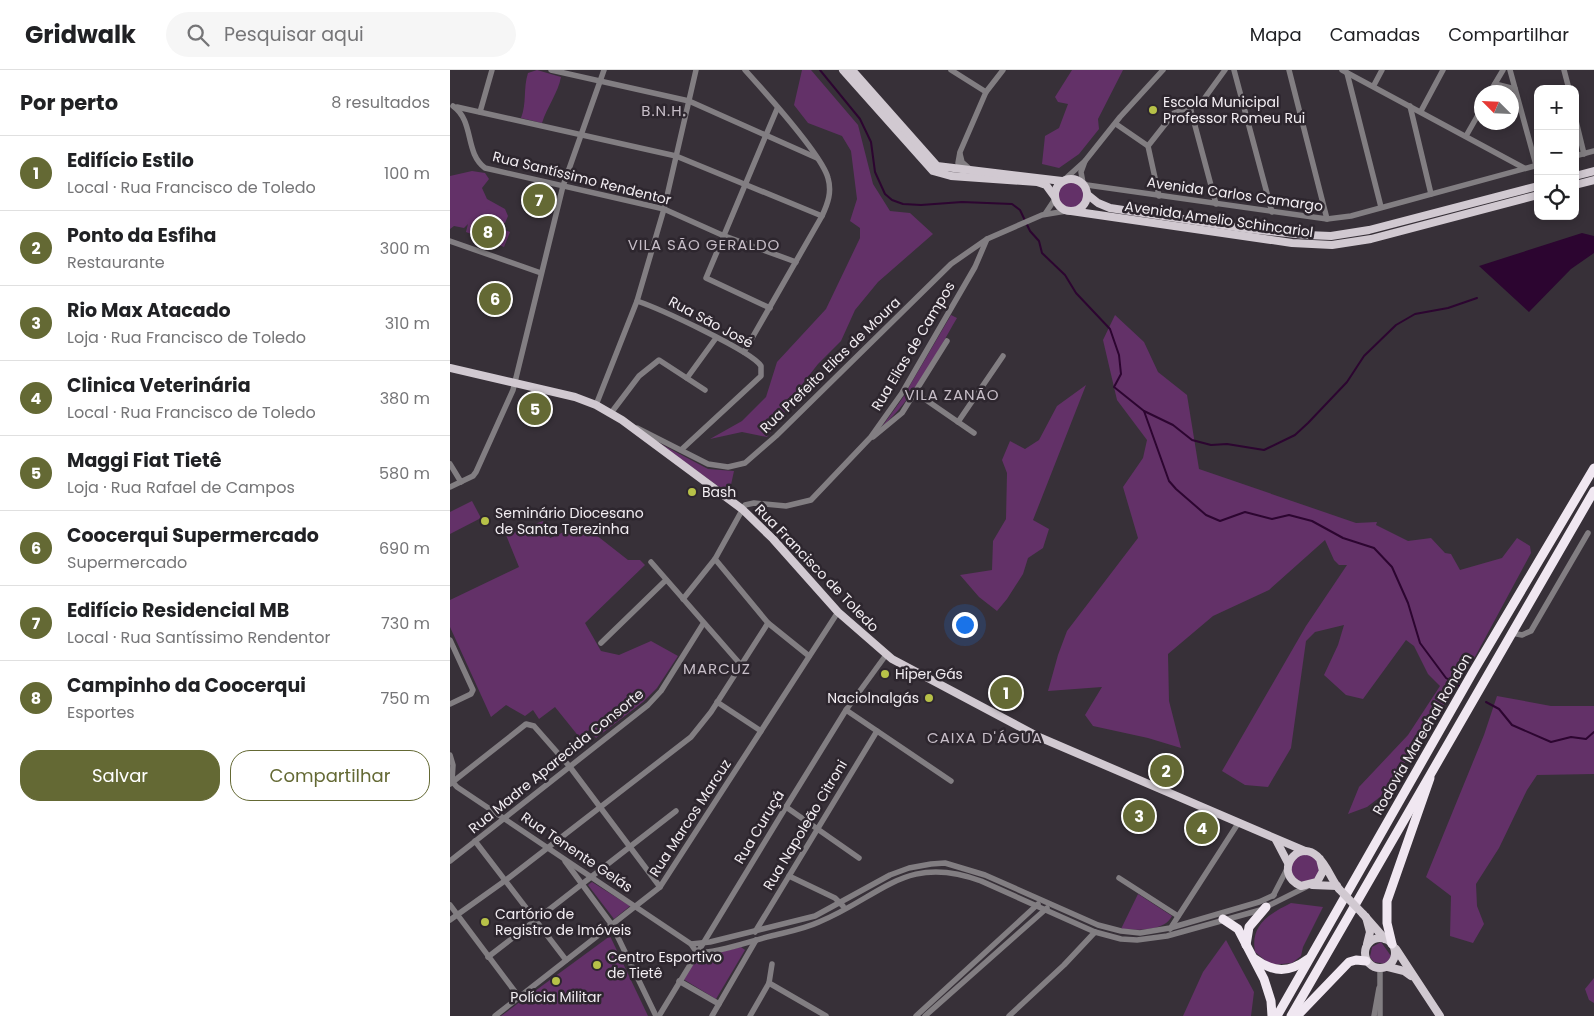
<!DOCTYPE html>
<html lang="pt">
<meta charset="utf-8">
<style>
body{margin:0;font-family:Poppins,sans-serif;background:#f6f6f6;color:#202124}
.controls{position:absolute;right:15px;top:15px;display:grid;overflow:hidden;border-radius:10px;box-shadow:0 2px 8px #0003}
.controls button{width:45px;height:45px;display:grid;place-items:center;padding:0;border:0;border-bottom:1px solid #e0e0e0;background:#fff;color:#202124;font:25px sans-serif}
.compass{position:absolute;left:1024px;top:15px;width:45px;height:45px;border-radius:50%;background:#fff;box-shadow:0 2px 8px #0003;rotate:294deg}
.you{position:absolute;left:514px;top:554px;width:18px;height:18px;margin:-12px;border:4px solid #fff;border-radius:50%;background:#1a73e8;box-shadow:0 0 0 8px #1a73e833}
.badge{display:grid;place-items:center;width:32px;height:32px;border-radius:50%;background:#646934;color:#fff;font-size:16px;font-weight:700}
.pin{position:absolute;translate:-50% -50%;border:2px solid #fff;box-shadow:0 1px 5px #0006}
.list{margin:0;padding:0;list-style:none}
h2{display:flex;justify-content:space-between;align-items:center;height:65px;margin:0;padding:0 20px;font-size:21px}
h2 small{font-size:16px;font-weight:400;color:#757577}
.list li{display:grid;grid-template-columns:32px 1fr auto;gap:15px;align-items:center;box-sizing:border-box;height:75px;padding:0 20px;border-top:1px solid #e0e0e0}
.list b{display:block;font-size:19px;white-space:nowrap}
.list p{margin:0;font-size:16px;white-space:nowrap;color:#757577}
.list em{font-size:16px;font-style:normal;color:#757577}
.actions{display:flex;gap:10px;padding:15px 20px}
.actions a{flex:1;padding:11px 0;border:1px solid #646934;border-radius:20px;text-align:center;font-size:18px;color:#646934}
.actions .main{background:#646934;color:#fff}
.icon{flex:none;width:28px;height:28px;fill:none;stroke:currentColor;stroke-width:2;stroke-linecap:round;stroke-linejoin:round}
.map{position:relative;flex:none;width:1144px;height:946px;overflow:hidden}
header{display:flex;align-items:center;gap:30px;box-sizing:border-box;height:70px;padding:0 25px;background:#fff;border-bottom:1px solid #e0e0e0}
header strong{font-size:24px}
nav{display:flex;gap:28px;margin-inline-start:auto;font-size:18px}
.search{width:350px;height:45px;background:#f6f6f6;display:flex;align-items:center;gap:12px;box-sizing:border-box;padding:0 18px;border-radius:28px;color:#757577;font-size:19px}
main{display:flex}
aside{flex:1;background:#fff}
.map>svg:first-child{display:block}
.green{fill:#633168}
.water{fill:#2c0530}
.lines{fill:none;stroke-linecap:round;stroke-linejoin:round}
.stream{stroke:#2c0530;stroke-width:2}
.minor{stroke:#827e82;stroke-width:5.5}
.major{stroke:#d1c9d1;stroke-width:8}
.highway{stroke:#f0e7f1;stroke-width:9}
.major-bridge{stroke:#d1c9d1;stroke-width:8}
.poi-dot{fill:#b7c148;stroke:#2d262e;stroke-width:2}
.labels{text-anchor:middle;dominant-baseline:central;stroke-width:5;stroke-linejoin:round;paint-order:stroke}
.poi-label{font-size:14px;fill:#f2edf2;stroke:#2d262e;text-anchor:start}
.street-label{font-size:14px;fill:#f2edf2;stroke:#2d262e}
.neighbourhood-label{font-size:15px;letter-spacing:1px;fill:#c6bdc7;stroke:#2d262e}
</style>
<header>
<strong>Gridwalk</strong>
<div class="search"><svg class="icon" aria-label="search" viewBox="0 0 24 24"><circle cx="10" cy="10" r="6"/><path d="M15 15l6 6"/></svg>Pesquisar aqui</div>
<nav><a>Mapa</a><a>Camadas</a><a>Compartilhar</a></nav>
</header>
<main>
<aside>
<h2>Por perto<small>8 resultados</small></h2>
<ul class="list">
<li><span class="badge">1</span><div><b>Edifício Estilo</b><p>Local · Rua Francisco de Toledo</p></div><em>100 m</em></li>
<li><span class="badge">2</span><div><b>Ponto da Esfiha</b><p>Restaurante</p></div><em>300 m</em></li>
<li><span class="badge">3</span><div><b>Rio Max Atacado</b><p>Loja · Rua Francisco de Toledo</p></div><em>310 m</em></li>
<li><span class="badge">4</span><div><b>Clinica Veterinária</b><p>Local · Rua Francisco de Toledo</p></div><em>380 m</em></li>
<li><span class="badge">5</span><div><b>Maggi Fiat Tietê</b><p>Loja · Rua Rafael de Campos</p></div><em>580 m</em></li>
<li><span class="badge">6</span><div><b>Coocerqui Supermercado</b><p>Supermercado</p></div><em>690 m</em></li>
<li><span class="badge">7</span><div><b>Edifício Residencial MB</b><p>Local · Rua Santíssimo Rendentor</p></div><em>730 m</em></li>
<li><span class="badge">8</span><div><b>Campinho da Coocerqui</b><p>Esportes</p></div><em>750 m</em></li>
</ul>
<div class="actions"><a class="main">Salvar</a><a>Compartilhar</a></div>
</aside>
<div class="map">
<svg width="1144" height="946" viewBox="0 0 1144 946">
<rect width="100%" height="100%" fill="#373038"/>
<g class="green">
<path d="M87,0L111,7C108,23 97,37 92,53L71,48C77,33 73,18 78,3Z"/>
<polygon points="352,0 361,0 408,55 423,114 440,141 460,143 483,164 428,212 405,240 391,271 368,294 346,322 332,347 317,367 292,362 260,369 292,351 316,327 327,292 376,239 410,168 410,158 400,151 407,129 401,81 392,66 358,53 344,35"/>
<polygon points="622,0 673,0 648,49 649,59 629,84 609,98 592,94 595,66 609,58 618,34 608,32 605,27"/>
<polygon points="22,101 35,103 39,109 32,118 37,129 55,139 58,146 55,153 43,155 60,162 54,177 16,162 18,154 14,158 4,156 0,159 0,106"/>
<circle cx="621" cy="125" r="14"/>
<path d="M501,245L507,248C484,287 465,327 431,358L452,329Z"/>
<polygon points="665,245 694,272 708,302 737,325 749,399 906,453 927,452 926,455 958,471 981,468 995,483 1001,484 1010,500 1052,488 1067,468 1080,476 1081,483 1026,585 967,676 930,727 917,737 898,744 909,717 958,665 990,616 978,604 964,576 956,570 913,629 896,625 874,605 888,575 894,555 865,562 856,571 841,678 818,717 795,715 772,701 856,556 897,495 889,495 884,490 875,470 819,520 763,546 718,584 719,631 731,678 698,668 643,656 635,645 652,617 598,621 608,585 617,561 688,468 673,417 693,388 697,370 667,330 653,270"/>
<polygon points="636,315 583,450 599,459 593,478 578,488 573,504 557,529 547,541 529,527 510,505 542,500 543,471 556,449 557,403 552,390 560,371 575,379 589,370 607,336"/>
<polygon points="207,372 258,399 284,401 279,424"/>
<polygon points="22,431 31,448 0,464 0,442"/>
<polygon points="93,451 100,468 121,459 126,467 141,461 178,490 190,490 195,495 135,553 151,581 169,585 201,571 228,586 207,618 193,632 146,668 139,660 130,668 105,637 89,649 83,640 75,646 56,635 41,647 0,557 0,530 69,497 56,465"/>
<polygon points="1047,626 1101,636 1144,636 1144,704 1087,705 1077,720 1049,778 1026,814 1027,836 1034,854 1023,873 1000,866 1001,826 976,807 1034,665"/>
<circle cx="855" cy="798" r="14"/>
<polygon points="142,812 180,836 164,849 138,815"/>
<path d="M688,824L722,846C714,862 687,860 671,859Z"/>
<path d="M841,833L873,837L853,877L851,886L842,893L821,895L805,882C800,855 819,844 841,833Z"/>
<polygon points="160,866 198,946 51,946"/>
<polygon points="776,870 804,922 801,946 733,946 753,902"/>
<polygon points="931,872 941,886 936,894 924,892 920,887 922,877"/>
<polygon points="291,877 295,880 266,929 233,909 247,888"/>
<polygon points="1144,908 1144,933 1139,930 1135,919"/>
</g>
<polygon class="water" points="1132,163 1144,166 1144,183 1121,199 1079,242 1029,196"/>
<g class="lines">
<g class="stream">
<polyline points="370,0 410,49 421,72 425,102 435,124 442,130 453,134 471,135 512,132 562,134 570,140 580,161 589,171 592,183 615,205 626,223 660,259 669,285 671,304 664,317 694,341 719,411 726,419 756,445 770,451 795,442 822,449 839,445 862,451 893,468 924,478 942,497 958,533 970,573 996,608 1011,617"/>
<polyline points="694,341 723,355 742,370 761,375 777,374 814,380 845,365 858,353 897,312 914,286 946,255 965,244 998,238 1027,228"/>
<polyline points="1036,632 1049,639 1062,655 1101,672 1121,667 1136,669 1144,662"/>
</g>
<g class="minor">
<polyline points="101,0 239,31 367,88"/>
<polyline points="501,0 536,22"/>
<polyline points="784,0 822,142"/>
<polyline points="839,0 877,149"/>
<polyline points="892,0 1074,98"/>
<polyline points="1060,0 1086,95"/>
<polyline points="1114,0 1119,19"/>
<polyline points="897,3 931,137"/>
<polyline points="1045,14 1065,19"/>
<polyline points="924,15 932,0"/>
<polyline points="1040,22 1053,0"/>
<path d="M3,36C25,52 14,82 35,98L214,139L272,165L346,192"/>
<polyline points="960,36 981,124"/>
<polyline points="7,37 226,86 372,146"/>
<polyline points="740,37 766,134"/>
<polyline points="971,41 993,0"/>
<polyline points="30,42 42,0"/>
<polyline points="1125,47 1134,84"/>
<polyline points="666,54 698,76 709,126"/>
<polyline points="1016,66 1032,38"/>
<polyline points="698,76 724,43 751,33 775,0"/>
<polyline points="510,84 512,92 521,100"/>
<polyline points="1125,86 1144,81"/>
<polyline points="635,91 631,102 633,113 637,115 877,149 901,146 1088,95"/>
<polyline points="512,101 508,93 510,82 536,22 553,0"/>
<polyline points="615,109 635,91 670,47 713,0"/>
<polyline points="595,144 605,129"/>
<polyline points="0,171 91,203"/>
<path d="M187,231C208,238 302,281 311,296V306L231,380"/>
<polyline points="320,238 256,208 327,39"/>
<path d="M294,282L372,146C378,133 382,122 378,108C372,85 314,21 295,0"/>
<polyline points="237,308 266,268"/>
<polyline points="466,323 524,363"/>
<polyline points="146,335 187,231 214,139 246,0"/>
<polyline points="161,343 189,306 209,290 255,320"/>
<polyline points="508,352 553,286"/>
<polyline points="187,358 258,394 278,397 295,393 326,366 501,194 537,169 592,145 616,141"/>
<polyline points="423,367 452,343 497,271"/>
<polyline points="0,394 11,412"/>
<polyline points="0,417 23,406 26,402 63,320 113,116 154,0"/>
<polyline points="265,489 318,553 359,586"/>
<polyline points="201,492 291,595"/>
<polyline points="233,529 265,489 295,435 304,433 336,436 361,430 420,368 452,323 525,197 537,169"/>
<polyline points="1062,563 1072,565 1081,561 1138,463"/>
<polyline points="0,570 23,620 21,624 0,634"/>
<polyline points="151,573 216,510"/>
<polyline points="267,632 311,661"/>
<polyline points="396,640 501,711"/>
<polyline points="0,685 3,695 2,711"/>
<path d="M0,709L7,717L241,874L247,883C271,882 297,872 321,866C337,862 354,859 369,852C432,826 456,783 531,811L645,862L671,869L687,870L717,866L814,839"/>
<polyline points="0,714 76,654 84,656 120,697 210,817"/>
<polyline points="336,737 409,788"/>
<polyline points="25,771 116,890"/>
<polyline points="0,791 198,635 211,621 253,554"/>
<polyline points="115,791 162,855 206,946"/>
<polyline points="339,806 385,828 393,836"/>
<polyline points="669,808 728,846"/>
<polyline points="823,826 837,799"/>
<polyline points="0,835 69,927"/>
<polyline points="816,837 856,817"/>
<polyline points="0,850 56,810 241,667 261,642 318,553"/>
<polyline points="720,859 789,752"/>
<polyline points="305,862 427,661"/>
<polyline points="241,874 260,872 365,846 440,805 459,798 481,794 495,793 535,805 648,855 671,861 690,863 720,858 809,832 824,825"/>
<polyline points="38,887 226,741"/>
<polyline points="930,899 930,946"/>
<polyline points="229,911 269,934"/>
<polyline points="319,913 376,946"/>
<polyline points="45,946 210,817 388,542"/>
<polyline points="209,946 336,737 396,640 436,585"/>
<polyline points="262,946 306,870"/>
<polyline points="300,946 319,913 322,894"/>
<polyline points="466,946 588,834"/>
<polyline points="475,946 597,838"/>
<polyline points="559,946 614,895 645,862"/>
<polyline points="924,946 929,918"/>
</g>
<g class="major">
<polyline points="393,0 483,101 501,106 587,112 596,115 604,126"/>
<polyline points="402,0 487,96 612,111"/>
<polyline points="1125,106 1144,101"/>
<circle cx="621" cy="125" r="16"/>
<polyline points="1125,115 1144,110"/>
<polyline points="638,125 648,133 660,138 799,159 856,165 881,166 919,160 1088,116"/>
<polyline points="621,141 842,173 882,175 921,169 1088,125"/>
<polyline points="0,298 125,327 146,335 172,350 292,439 323,469 388,542 442,589 589,667 855,781"/>
<polyline points="826,770 838,793"/>
<path d="M870,789L873,801L867,812L851,816C822,804 847,768 867,786C877,795 881,809 889,819"/>
<polyline points="862,815 887,816"/>
<polyline points="913,844 935,869"/>
<polyline points="916,847 920,862 917,874"/>
<circle cx="930" cy="883" r="15"/>
<polyline points="946,879 990,946"/>
<polyline points="938,897 954,901 961,906"/>
</g>
<g class="highway">
<polyline points="773,849 788,859 814,909 821,931 822,946"/>
<polyline points="942,874 937,853 937,831 980,708"/>
<polyline points="796,875 799,857 816,837"/>
<path d="M805,889C824,903 839,903 858,889"/>
<polyline points="827,946 1023,602 1144,398"/>
<polyline points="841,946 1144,421"/>
<polyline points="847,946 899,892 906,890 916,891"/>
</g>
<polyline class="major-bridge" points="889,819 913,844"/>
</g>
<g class="poi-dot">
<circle cx="703" cy="40" r="5"/>
<circle cx="242" cy="422" r="5"/>
<circle cx="35" cy="451" r="5"/>
<circle cx="435" cy="604" r="5"/>
<circle cx="479" cy="628" r="5"/>
<circle cx="35" cy="852" r="5"/>
<circle cx="147" cy="895" r="5"/>
<circle cx="106" cy="911" r="5"/>
</g>
<g class="labels">
<g class="poi-label">
<text x="713" y="32">Escola Municipal<tspan x="713" dy="16">Professor Romeu Rui</tspan></text>
<text x="252" y="422">Bash</text>
<text x="45" y="443">Seminário Diocesano<tspan x="45" dy="16">de Santa Terezinha</tspan></text>
<text x="445" y="604">Hiper Gás</text>
<text x="469" y="628" text-anchor="end">Naciolnalgás</text>
<text x="45" y="844">Cartório de<tspan x="45" dy="16">Registro de Imóveis</tspan></text>
<text x="157" y="887">Centro Esportivo<tspan x="157" dy="16">de Tietê</tspan></text>
<text x="106" y="927" text-anchor="middle">Polícia Militar</text>
</g>
<g class="street-label">
<text transform="translate(132 108) rotate(14)">Rua Santíssimo Rendentor</text>
<text transform="translate(785 124) rotate(8)">Avenida Carlos Camargo</text>
<text transform="translate(769 149) rotate(8)">Avenida Amelio Schincariol</text>
<text transform="translate(261 252) rotate(28)">Rua São José</text>
<text transform="translate(463 276) rotate(-59)">Rua Elias de Campos</text>
<text transform="translate(380 295) rotate(-44)">Rua Prefeito Elias de Moura</text>
<text transform="translate(367 498) rotate(46)">Rua Francisco de Toledo</text>
<text transform="translate(972 664) rotate(-60)">Rodovia Marechal Rondon</text>
<text transform="translate(106 691) rotate(-39)">Rua Madre Aparecida Consorte</text>
<text transform="translate(240 748) rotate(-57)">Rua Marcos Marcuz</text>
<text transform="translate(355 755) rotate(-59)">Rua Napoleão Citroni</text>
<text transform="translate(309 757) rotate(-59)">Rua Curuçá</text>
<text transform="translate(127 782) rotate(34)">Rua Tenente Gelás</text>
</g>
<g class="neighbourhood-label">
<text x="214" y="40">B.N.H.</text>
<text x="254" y="174">VILA SÃO GERALDO</text>
<text x="502" y="324">VILA ZANÃO</text>
<text x="267" y="598">MARCUZ</text>
<text x="535" y="667">CAIXA D'ÁGUA</text>
</g>
</g>
</svg>
<div class="controls">
<button>+</button>
<button>−</button>
<button><svg class="icon" aria-label="locate" viewBox="0 0 24 24"><circle cx="12" cy="12" r="6"/><path d="M12 2v4M12 18v4M2 12h4M18 12h4"/></svg></button>
</div>
<svg class="compass" viewBox="-18 -18 36 36"><path d="M0-13l5 13h-10z" fill="#e53935"/><path d="M0 13l5-13h-10z" fill="#757577"/></svg>
<div class="you"></div>
<div class="pin badge" style="left:556px;top:623px">1</div>
<div class="pin badge" style="left:716px;top:701px">2</div>
<div class="pin badge" style="left:689px;top:746px">3</div>
<div class="pin badge" style="left:752px;top:758px">4</div>
<div class="pin badge" style="left:85px;top:339px">5</div>
<div class="pin badge" style="left:45px;top:229px">6</div>
<div class="pin badge" style="left:89px;top:130px">7</div>
<div class="pin badge" style="left:38px;top:162px">8</div>
</div>
</main>
